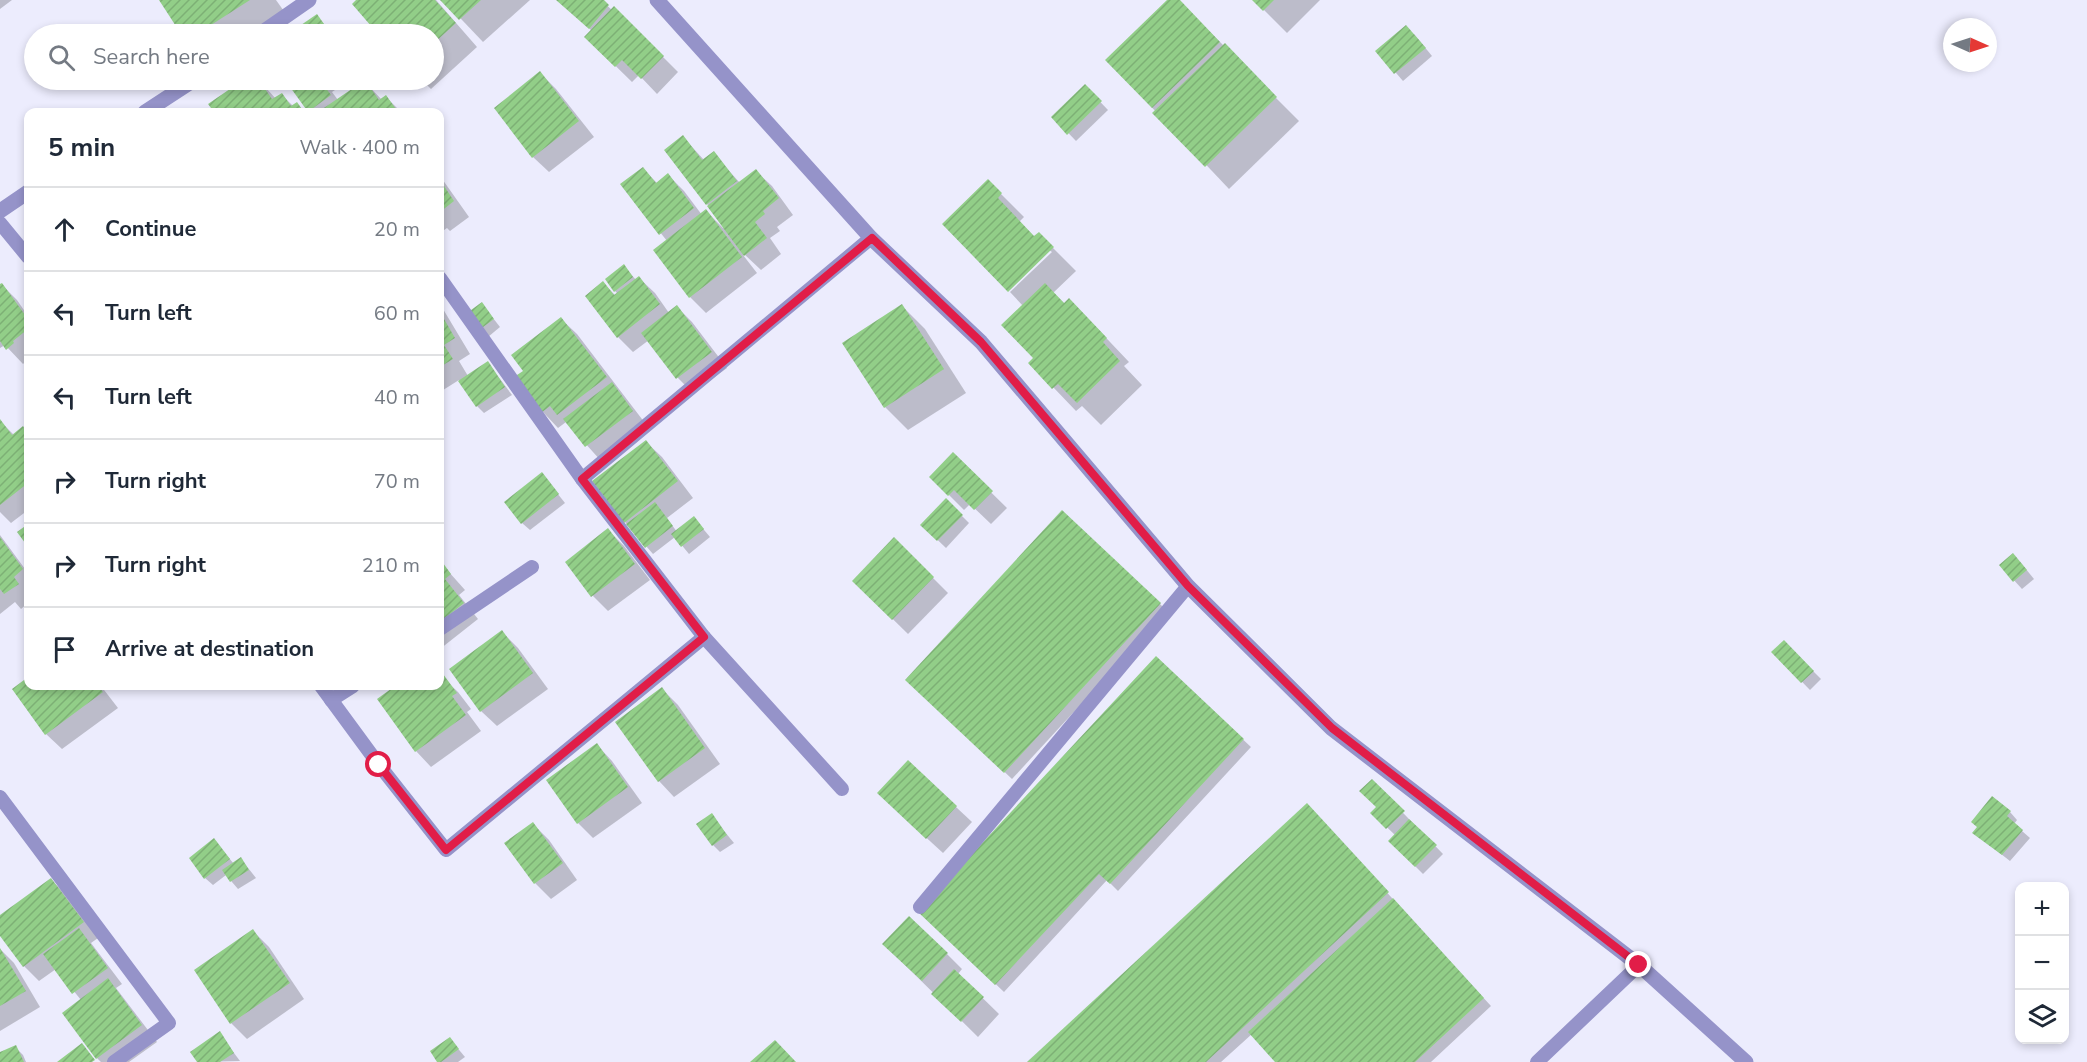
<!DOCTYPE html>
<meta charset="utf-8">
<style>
body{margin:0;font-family:"Nunito Sans",sans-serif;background:#f2f2f3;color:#1f2937}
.controls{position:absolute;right:18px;bottom:18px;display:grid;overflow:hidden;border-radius:12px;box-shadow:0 3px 9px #0003}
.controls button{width:54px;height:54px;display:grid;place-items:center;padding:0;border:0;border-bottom:2px solid #e0e1e3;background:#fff;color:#1f2937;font:30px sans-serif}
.compass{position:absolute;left:1943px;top:18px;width:54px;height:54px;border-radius:50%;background:#fff;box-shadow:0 3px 9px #0003;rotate:93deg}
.stop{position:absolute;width:18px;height:18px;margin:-14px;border:4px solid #e11d48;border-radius:50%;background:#fff}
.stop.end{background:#e11d48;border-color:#fff;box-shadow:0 2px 6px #0008}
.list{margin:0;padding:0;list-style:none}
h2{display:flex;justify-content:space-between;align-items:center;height:78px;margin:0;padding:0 24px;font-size:26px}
h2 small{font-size:20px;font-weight:400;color:#747a83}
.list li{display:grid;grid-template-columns:39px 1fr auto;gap:18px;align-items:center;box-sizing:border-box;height:84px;padding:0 24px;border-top:2px solid #e0e1e3}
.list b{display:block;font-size:22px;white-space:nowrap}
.list em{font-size:20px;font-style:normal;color:#747a83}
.icon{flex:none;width:33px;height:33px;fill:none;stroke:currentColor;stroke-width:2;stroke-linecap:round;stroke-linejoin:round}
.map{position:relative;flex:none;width:2087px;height:1062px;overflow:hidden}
.search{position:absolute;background:#fff;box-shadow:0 3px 9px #0003;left:24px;top:24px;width:420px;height:66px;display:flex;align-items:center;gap:15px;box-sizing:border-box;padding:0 21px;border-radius:33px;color:#747a83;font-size:22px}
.panel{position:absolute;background:#fff;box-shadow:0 3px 9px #0003;left:24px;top:108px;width:420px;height:582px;border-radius:12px}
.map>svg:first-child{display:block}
.shadow{fill:#0003}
.building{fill:url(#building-hatch)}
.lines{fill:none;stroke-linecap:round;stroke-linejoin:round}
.lane{stroke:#9593c9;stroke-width:14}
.street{stroke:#9593c9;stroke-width:15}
.route{stroke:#e11d48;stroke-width:8}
</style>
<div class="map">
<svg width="2087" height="1062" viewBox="0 0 2087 1062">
<defs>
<pattern id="building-hatch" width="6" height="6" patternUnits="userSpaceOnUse" patternTransform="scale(1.5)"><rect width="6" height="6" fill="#92ce88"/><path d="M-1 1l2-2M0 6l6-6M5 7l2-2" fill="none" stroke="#7db075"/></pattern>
</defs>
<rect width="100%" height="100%" fill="#ececfd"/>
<g class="shadow">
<polygon points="0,0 12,0 0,9"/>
<polygon points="161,0 276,0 286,14 255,34 183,34"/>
<polygon points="359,0 436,0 477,47 431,89 422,80 434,80 434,34 380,34 354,4"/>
<polygon points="443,0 530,0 483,42"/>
<polygon points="558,0 601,0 612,10 614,8 678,72 657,94 639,75 632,82 586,37 592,31"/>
<polygon points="1169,0 1178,0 1299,121 1229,189 1107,60"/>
<polygon points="1254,0 1320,0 1287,33"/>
<polygon points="316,16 334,34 291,34"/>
<polygon points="1414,34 1432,56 1403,81 1377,51"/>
<polygon points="540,73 556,89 594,137 549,172 533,157"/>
<polygon points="246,80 259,80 276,99 282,95 293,106 297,104 305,112 215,112 210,105"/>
<polygon points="287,80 340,80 344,84 332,92 338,100 365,82 382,100 386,97 401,112 311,112"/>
<polygon points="1085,86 1108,110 1076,141 1053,117"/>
<polygon points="683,137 704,160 713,153 740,183 756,171 772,186 793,215 777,227 780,231 770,238 781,254 761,270 744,254 743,255 757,273 706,313 690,297 655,251 667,241 622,184 643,169 657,183 668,175 684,191 702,215 706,211 723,228 724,227 707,204"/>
<polygon points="440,176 469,217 450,231 447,228 440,233"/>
<polygon points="988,181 1024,217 1019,222 1035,238 1039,234 1076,271 1053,293 1065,304 1092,323 1129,362 1124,366 1142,385 1101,425 1082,406 1076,411 1030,363 1036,358 1023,306 1010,292 1052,252 1049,250 1008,290"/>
<polygon points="624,266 636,280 639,278 655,293 669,313 677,307 692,322 727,368 693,393 678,378 649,340 633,352 618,337 603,283 616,296 618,294 615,291"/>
<polygon points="2,285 17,300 28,316 28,359 23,364 5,345 0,348 0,286"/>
<polygon points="440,304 470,354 459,361 468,376 488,363 512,395 484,413 477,406 459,380 440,392"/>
<polygon points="482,304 500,327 488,337 480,329"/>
<polygon points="902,306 925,329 966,393 908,430 885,407 844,343"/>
<polygon points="561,319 577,334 648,427 602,462 566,422 558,428 543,412 525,371"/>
<polygon points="0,421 14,435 23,428 28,434 28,510 11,523 0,512"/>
<polygon points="646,442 662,457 693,498 667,518 677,532 694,518 710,537 689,554 675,537 653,554 625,522 594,482"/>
<polygon points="953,455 1007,508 991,524 970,504 964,510 931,477"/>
<polygon points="542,474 565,503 530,530 522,523"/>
<polygon points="946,500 969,523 946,548 922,525"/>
<polygon points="608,530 624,546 650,580 608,611 593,596"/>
<polygon points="0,535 28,573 28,603 21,609 15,602 0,614"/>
<polygon points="894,539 948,593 908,634 854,581"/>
<polygon points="440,562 465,590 459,595 478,619 440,649"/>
<polygon points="2021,563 2034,579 2022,589 2001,566"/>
<polygon points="1160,604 1167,611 1012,779 914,687"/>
<polygon points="502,632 518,648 548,689 497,726 481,711"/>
<polygon points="1784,642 1821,679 1810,690 1773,652"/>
<polygon points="1156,658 1251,747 1118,891 1107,880 1004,992 920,912"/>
<polygon points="440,675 458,692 471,709 467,712 481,731 431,767 416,751 379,699 398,686 440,686"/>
<polygon points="28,679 28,686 101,686 118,708 62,749 46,734 14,689"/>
<polygon points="662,689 678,705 720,764 674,797 659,781"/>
<polygon points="597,745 612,761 642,803 593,838 578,823"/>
<polygon points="1372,781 1443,854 1423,874 1390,841 1395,835 1372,813 1378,808"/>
<polygon points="956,807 972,822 943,853 895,809"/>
<polygon points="2010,812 2017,820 2014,824 2030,838 2010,861 1974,833"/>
<polygon points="1314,813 1491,1006 1431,1062 1277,1062 1252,1034 1221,1062 1030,1062"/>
<polygon points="711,815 734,843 720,852 713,845"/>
<polygon points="533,824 549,840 577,880 551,899 535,883"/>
<polygon points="214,840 234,864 241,859 256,878 238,889 226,875 213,885 205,878"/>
<polygon points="51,880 67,895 98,938 91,943 122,984 116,988 157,1042 129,1062 101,1062 94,1055 81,1000 56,969 39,981 24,966 0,934 0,917"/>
<polygon points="253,931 269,947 304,999 247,1039 231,1023 196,971"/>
<polygon points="0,949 14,963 40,1007 0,1031"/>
<polygon points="947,954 962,969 958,974 999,1014 978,1037 900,960"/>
<polygon points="219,1033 240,1061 199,1062"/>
<polygon points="450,1039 465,1057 458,1062 439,1062"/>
<polygon points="15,1047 23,1055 26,1062 0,1062 0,1054"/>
</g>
<g class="building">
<polygon points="159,0 250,0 197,34 181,34"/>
<polygon points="356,0 435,0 456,23 434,43 434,34 378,34 352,4"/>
<polygon points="440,0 481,0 459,20"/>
<polygon points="556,0 604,0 609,5 589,29"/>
<polygon points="1167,0 1180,0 1220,42 1152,108 1105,60"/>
<polygon points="1252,0 1274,0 1263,11"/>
<polygon points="614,6 664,56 641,79 622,60 615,67 584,37"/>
<polygon points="317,14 331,34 288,34"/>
<polygon points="1406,25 1426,48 1394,74 1375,51"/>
<polygon points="1225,43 1277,97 1205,167 1152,113"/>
<polygon points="540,71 579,121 532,158 494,108"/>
<polygon points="243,80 259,80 272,99 282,93 291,106 297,102 304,112 214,112 208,104"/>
<polygon points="285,80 320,80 331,95 308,112"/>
<polygon points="365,80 379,100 386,95 398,112 318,112"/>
<polygon points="1085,84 1102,101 1067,135 1051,117"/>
<polygon points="683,135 702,160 714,151 737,181 706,205 664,150"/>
<polygon points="643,167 656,183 668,173 694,208 659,235 620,184"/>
<polygon points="756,169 779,198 763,211 765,214 755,222 767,238 744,256 707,206"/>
<polygon points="988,179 1002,193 998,198 1034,236 1039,232 1054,247 1008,292 942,224"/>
<polygon points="440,180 454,201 440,212"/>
<polygon points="706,209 742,257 689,298 653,250"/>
<polygon points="624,264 633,277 614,292 605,279"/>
<polygon points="639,276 660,304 617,338 585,296 603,281 614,295"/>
<polygon points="2,283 28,319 28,329 13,341 14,343 6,350 0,341 0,284"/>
<polygon points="1045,283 1064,303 1069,298 1107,338 1103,342 1120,361 1077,403 1058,384 1052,389 1028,363 1033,358 1001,325"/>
<polygon points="482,302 494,319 479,330 467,313"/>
<polygon points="902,304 944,369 884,408 842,343"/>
<polygon points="677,305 712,352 676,379 641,333"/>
<polygon points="440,312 455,338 444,345 453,359 440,367"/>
<polygon points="561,317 607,377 557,415 550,406 541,413 514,377 523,371 511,355"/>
<polygon points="488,361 505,387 476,407 458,381"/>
<polygon points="612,382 633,411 585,447 563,419"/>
<polygon points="0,419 12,435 23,426 28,434 28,483 0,505"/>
<polygon points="646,440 678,481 624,523 592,481"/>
<polygon points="953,452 993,491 974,510 954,490 948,496 929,477"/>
<polygon points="542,472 559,494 521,524 504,502"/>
<polygon points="946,498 963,515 937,541 920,525"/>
<polygon points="655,502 673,526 645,548 626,524"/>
<polygon points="1062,510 1161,603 1004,773 905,680"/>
<polygon points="694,516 704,529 681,547 671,534"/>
<polygon points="28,524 28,547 17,532"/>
<polygon points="608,528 635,564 591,597 565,562"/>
<polygon points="0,537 23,569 14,577 19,584 4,594 0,589"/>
<polygon points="894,537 934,577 892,620 852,581"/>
<polygon points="2013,553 2027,570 2013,582 1999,565"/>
<polygon points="440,559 451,574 445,579 464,603 440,622"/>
<polygon points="502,630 533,673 480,712 449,669"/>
<polygon points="1784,640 1814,671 1801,683 1771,652"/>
<polygon points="1156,656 1244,739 1110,884 1099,874 995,985 918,912"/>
<polygon points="443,674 457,693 452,696 466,715 415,752 377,699 395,686 440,686 440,676"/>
<polygon points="28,677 28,686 98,686 103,692 45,735 12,689"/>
<polygon points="662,687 705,748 658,782 615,722"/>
<polygon points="597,743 628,787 577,824 546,780"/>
<polygon points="908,760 957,806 926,839 877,793"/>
<polygon points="1372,779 1405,811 1386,829 1370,813 1376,807 1359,791"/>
<polygon points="1992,796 2011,811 2007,816 2023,830 2002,855 1972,833 1977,827 1971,822"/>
<polygon points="1307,803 1389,892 1206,1062 1027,1062"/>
<polygon points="712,813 727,835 712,846 696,824"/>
<polygon points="1409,819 1437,845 1415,867 1388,841"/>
<polygon points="533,822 563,863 534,884 504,843"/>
<polygon points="214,838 230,859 204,879 189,858"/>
<polygon points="241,857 249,870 230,882 222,870"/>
<polygon points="51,878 84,922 23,967 0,936 0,915"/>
<polygon points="1393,898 1484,998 1415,1062 1275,1062 1248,1032"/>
<polygon points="909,916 948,953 922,981 882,944"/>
<polygon points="79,928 108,968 72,994 43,954"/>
<polygon points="253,929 290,983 230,1024 194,970"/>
<polygon points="0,948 26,991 0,1006"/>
<polygon points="954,969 984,997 961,1022 931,994"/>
<polygon points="108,978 142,1025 96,1059 62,1013"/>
<polygon points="220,1031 234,1053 220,1062 197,1062 190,1052"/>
<polygon points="450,1037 459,1049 441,1062 437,1062 430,1051"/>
<polygon points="775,1040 796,1062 750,1062"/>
<polygon points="82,1043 95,1060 92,1062 57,1062"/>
<polygon points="16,1045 24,1062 0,1062 0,1052"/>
</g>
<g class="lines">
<g class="lane">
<polyline points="0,223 28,257"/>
<polyline points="440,278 582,479 704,637 842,789"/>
<polyline points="582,479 871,238"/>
<polyline points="440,629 532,567"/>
<polyline points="321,686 379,765 446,850 704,637"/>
<polyline points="331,700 353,686"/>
<polyline points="0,797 169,1023 114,1062"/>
<polyline points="920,907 1188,586"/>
<polyline points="1537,1062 1639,965"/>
</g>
<g class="street">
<polyline points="657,0 871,238 981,342 1188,586 1331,728 1639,965 1746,1062"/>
<polyline points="260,34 309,0"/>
<polyline points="145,112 194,80"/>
<polyline points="0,211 28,192"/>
</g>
</g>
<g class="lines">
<polyline class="route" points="379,765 446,850 704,637 582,479 872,238 981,342 1188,586 1332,728 1639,965"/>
</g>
</svg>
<div class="controls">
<button>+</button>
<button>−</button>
<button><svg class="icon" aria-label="layers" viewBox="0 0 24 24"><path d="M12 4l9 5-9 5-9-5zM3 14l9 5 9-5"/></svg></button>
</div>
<svg class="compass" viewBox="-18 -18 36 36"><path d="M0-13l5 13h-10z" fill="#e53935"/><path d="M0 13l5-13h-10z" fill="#747a83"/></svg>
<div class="stop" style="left:379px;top:765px"></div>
<div class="stop end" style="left:1639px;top:965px"></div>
<div class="search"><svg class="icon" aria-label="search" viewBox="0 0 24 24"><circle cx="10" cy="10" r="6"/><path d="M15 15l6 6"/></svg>Search here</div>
<section class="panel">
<h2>5 min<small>Walk · 400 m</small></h2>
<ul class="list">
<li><svg class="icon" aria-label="ahead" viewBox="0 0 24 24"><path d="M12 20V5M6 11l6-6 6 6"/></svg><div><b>Continue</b></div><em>20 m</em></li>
<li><svg class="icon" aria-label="left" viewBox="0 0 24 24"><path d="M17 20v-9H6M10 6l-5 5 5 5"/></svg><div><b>Turn left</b></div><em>60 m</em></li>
<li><svg class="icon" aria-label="left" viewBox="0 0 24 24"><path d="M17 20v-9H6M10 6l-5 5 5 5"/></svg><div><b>Turn left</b></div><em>40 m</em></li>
<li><svg class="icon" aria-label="right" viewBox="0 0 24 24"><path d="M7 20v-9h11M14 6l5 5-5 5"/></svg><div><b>Turn right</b></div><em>70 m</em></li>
<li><svg class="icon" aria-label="right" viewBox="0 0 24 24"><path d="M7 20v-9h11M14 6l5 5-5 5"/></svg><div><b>Turn right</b></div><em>210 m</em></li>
<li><svg class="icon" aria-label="arrive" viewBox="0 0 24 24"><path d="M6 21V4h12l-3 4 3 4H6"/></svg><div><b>Arrive at destination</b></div></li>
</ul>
</section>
</div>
